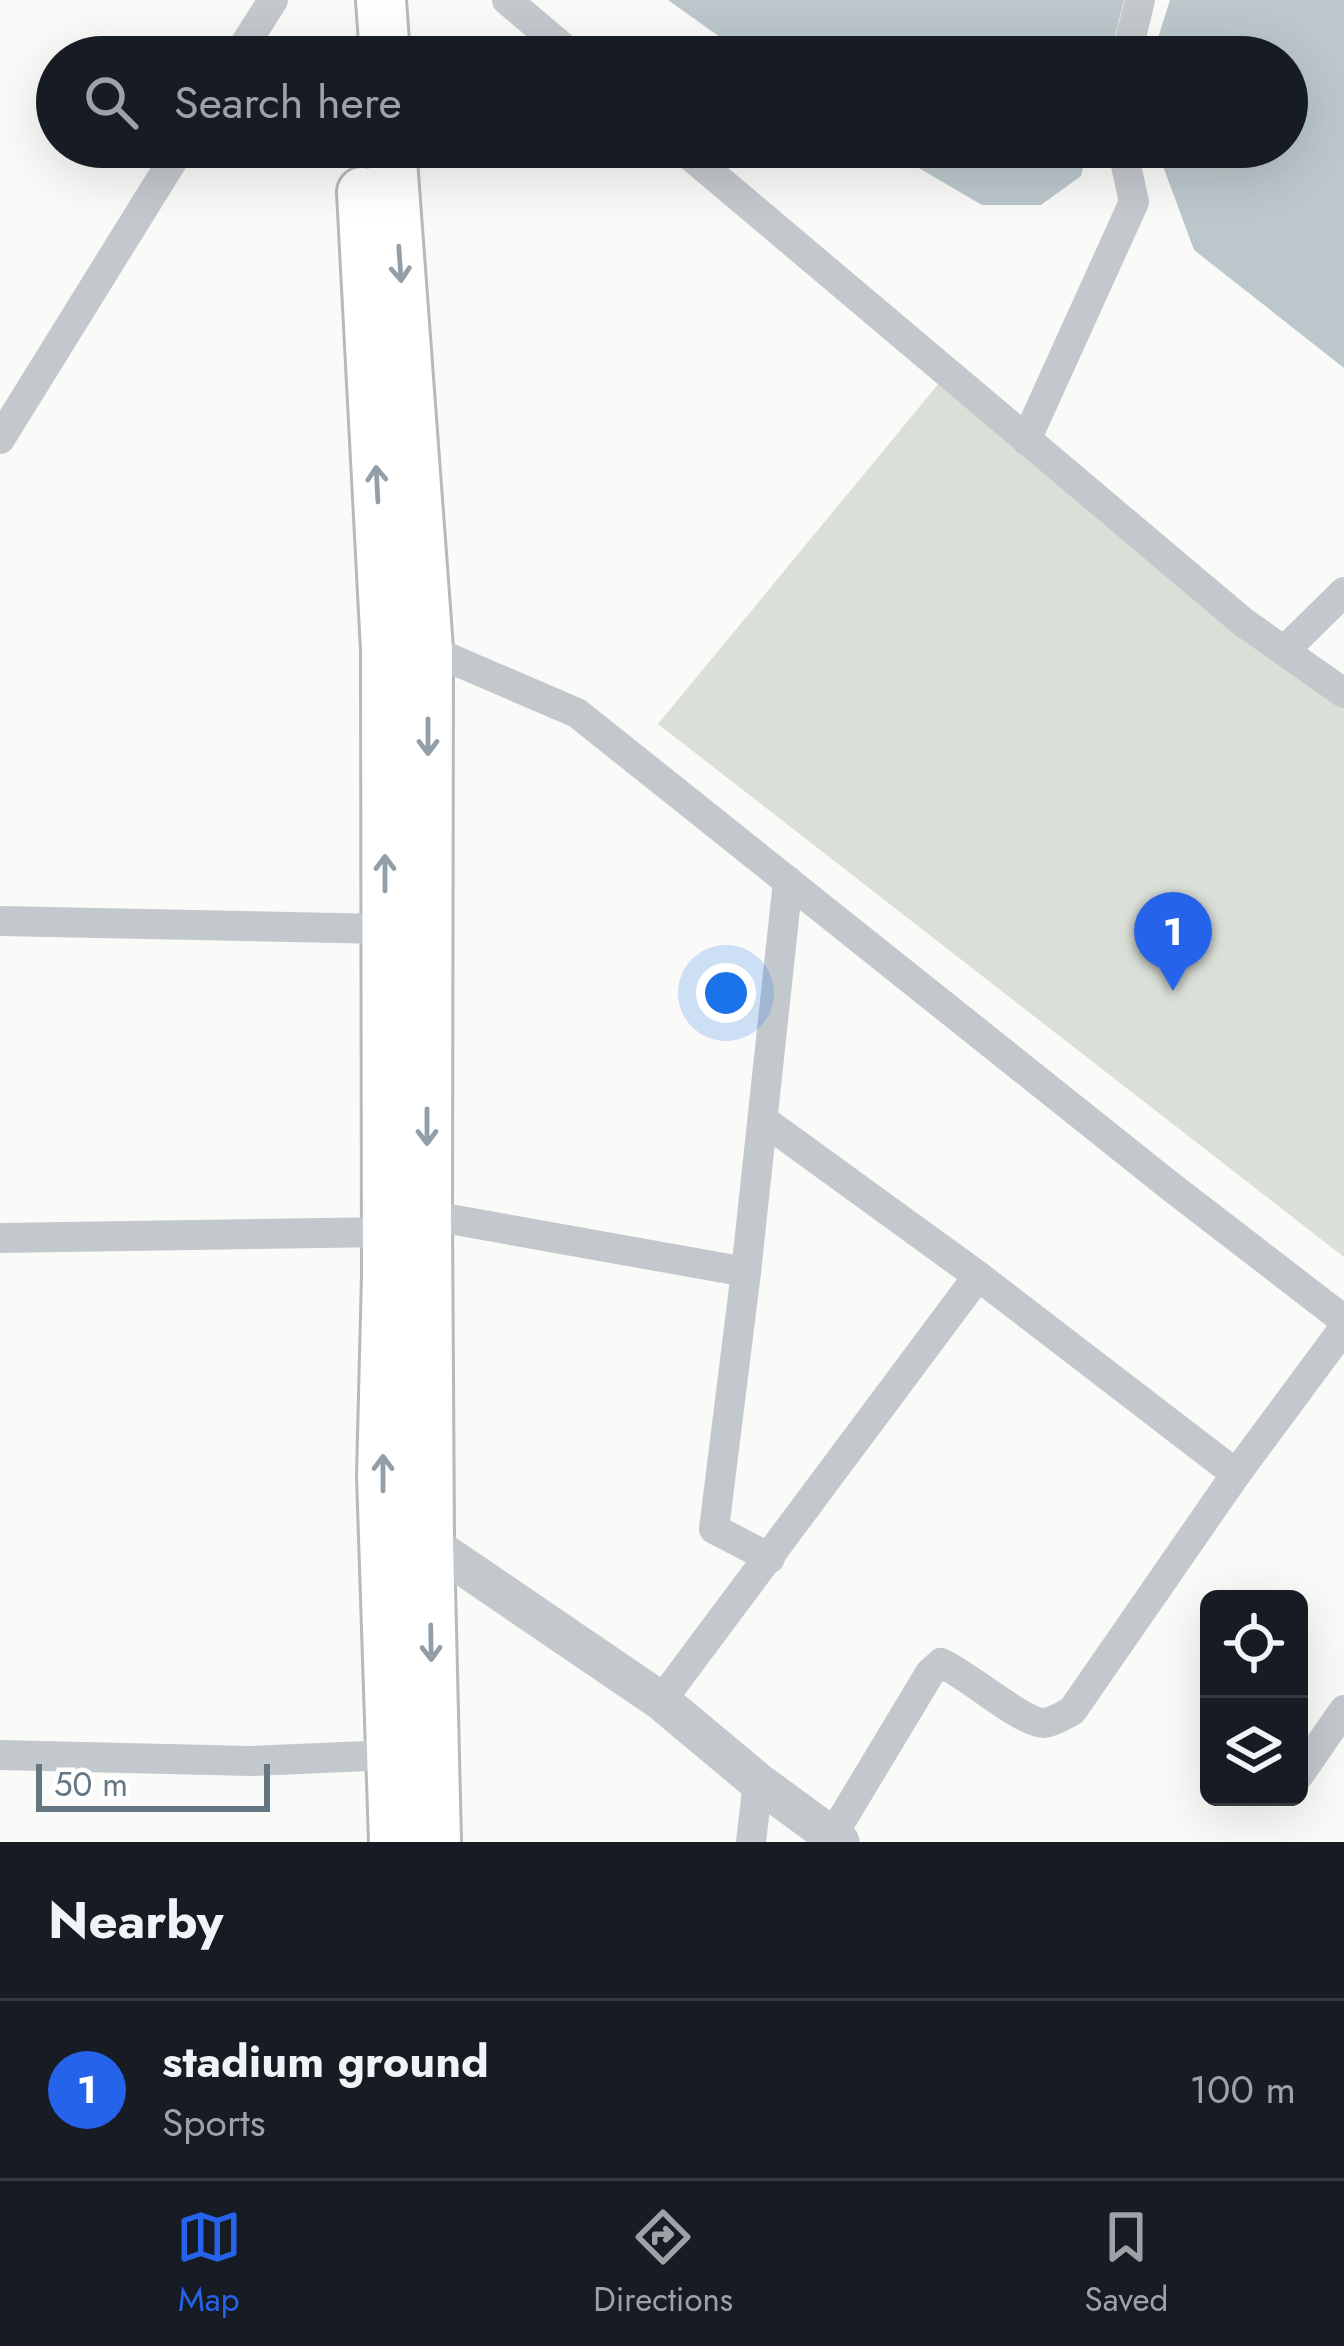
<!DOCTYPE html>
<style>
body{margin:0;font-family:Jost,sans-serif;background:#242831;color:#f1f3f6}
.controls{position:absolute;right:36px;bottom:36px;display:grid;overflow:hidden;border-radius:18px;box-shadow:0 12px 48px #0002}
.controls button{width:108px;height:108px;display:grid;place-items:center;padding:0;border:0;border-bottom:3px solid #363941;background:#171b24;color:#f1f3f6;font:60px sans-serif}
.scale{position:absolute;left:36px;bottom:30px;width:234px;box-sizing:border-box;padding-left:12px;border:6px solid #657683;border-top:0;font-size:33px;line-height:42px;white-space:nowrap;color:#657683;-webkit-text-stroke:9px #fff;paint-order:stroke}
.you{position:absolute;left:726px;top:993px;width:42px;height:42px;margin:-30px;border:9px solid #fff;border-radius:50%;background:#1a73e8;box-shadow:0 0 0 18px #1a73e833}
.badge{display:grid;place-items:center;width:78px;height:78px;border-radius:50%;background:#2563eb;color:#fff;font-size:39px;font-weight:700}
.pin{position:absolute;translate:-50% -99px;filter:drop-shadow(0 3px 6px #0008)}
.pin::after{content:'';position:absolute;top:63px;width:42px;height:36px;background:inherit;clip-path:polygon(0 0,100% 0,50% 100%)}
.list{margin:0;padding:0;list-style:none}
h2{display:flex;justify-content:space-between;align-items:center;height:156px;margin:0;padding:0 48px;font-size:51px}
h2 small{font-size:39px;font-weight:400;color:#9ea1a6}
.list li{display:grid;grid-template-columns:78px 1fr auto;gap:36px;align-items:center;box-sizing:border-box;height:180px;padding:0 48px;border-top:3px solid #363941}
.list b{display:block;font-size:45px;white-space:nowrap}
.list p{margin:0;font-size:39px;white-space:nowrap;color:#9ea1a6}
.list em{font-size:39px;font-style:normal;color:#9ea1a6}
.icon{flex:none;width:66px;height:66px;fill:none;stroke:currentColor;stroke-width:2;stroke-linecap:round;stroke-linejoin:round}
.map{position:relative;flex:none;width:1344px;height:1842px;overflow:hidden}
.search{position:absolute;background:#171b24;box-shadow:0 12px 48px #0002;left:36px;right:36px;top:36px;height:132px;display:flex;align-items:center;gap:30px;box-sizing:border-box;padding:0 42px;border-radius:66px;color:#9ea1a6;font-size:45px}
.sheet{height:336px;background:#171b24}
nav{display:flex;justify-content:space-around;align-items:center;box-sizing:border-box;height:168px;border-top:3px solid #363941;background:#171b24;font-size:33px;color:#9ea1a6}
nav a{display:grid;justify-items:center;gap:6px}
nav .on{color:#2563eb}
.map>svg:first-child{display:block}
.green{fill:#dadfd7}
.water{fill:#bbc7cb}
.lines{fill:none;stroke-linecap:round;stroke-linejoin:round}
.primary-casing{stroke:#b5babe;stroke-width:54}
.minor{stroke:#c3c8cc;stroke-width:30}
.tertiary{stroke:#c3c8cc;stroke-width:39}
.primary{stroke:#fff;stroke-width:48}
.oneway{stroke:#939fa8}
</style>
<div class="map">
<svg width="1344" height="1842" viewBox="0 0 1344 1842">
<rect width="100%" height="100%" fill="#fafaf8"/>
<polygon class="green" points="940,382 1344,681 1344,1257 658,724"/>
<g class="water">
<polygon points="668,0 1124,0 1110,57 748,57"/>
<polygon points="1170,0 1344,0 1344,368 1194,250 1156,147 1287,147 1287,57 1152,57"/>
<polygon points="883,147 1088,147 1081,176 1041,205 982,205"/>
</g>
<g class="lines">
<g class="primary-casing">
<g id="primary">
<polyline points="381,0 385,57"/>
<polyline points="391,147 428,649 427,1215 429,1543 436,1842"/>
<polyline points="362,192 386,650 387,1275 382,1476 394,1842"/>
</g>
</g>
<g class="minor">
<polyline points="507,0 574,57"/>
<polyline points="237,57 273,0"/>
<polyline points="1126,57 1140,0"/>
<polyline points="680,147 1243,622 1344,693"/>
<polyline points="0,439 181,147"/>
<polyline points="1026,440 1134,202 1122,147"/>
<polyline points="428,649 577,713 1170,1186 1344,1320"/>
<polyline points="1284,651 1344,592"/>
<polyline points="0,921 385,929"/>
<polyline points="763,1120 978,1276 1236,1474"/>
<polyline points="427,1215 746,1272"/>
<polyline points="0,1238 387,1232"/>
<polyline points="770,1558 714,1529 746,1272 788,881"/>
<polyline points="661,1701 978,1276"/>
<polyline points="0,1755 251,1761 391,1755"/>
<polyline points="1299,1775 1344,1710"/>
<path d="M832,1836L930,1673L941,1663C967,1674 1022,1723 1044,1723C1054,1722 1064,1715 1072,1711L1236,1474L1344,1328"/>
<polyline points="751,1842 758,1782"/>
</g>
<polyline class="tertiary" points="429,1543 661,1701 758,1782 840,1842"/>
<use href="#primary" class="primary"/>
</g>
<defs><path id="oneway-shaft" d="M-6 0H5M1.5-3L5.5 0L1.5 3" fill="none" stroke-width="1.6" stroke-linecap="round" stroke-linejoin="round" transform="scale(3)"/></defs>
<g class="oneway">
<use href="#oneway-shaft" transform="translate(400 264) rotate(86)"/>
<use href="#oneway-shaft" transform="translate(377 484) rotate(-93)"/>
<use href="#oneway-shaft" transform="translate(428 737) rotate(90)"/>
<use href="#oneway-shaft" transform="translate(385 873) rotate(-90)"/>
<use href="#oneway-shaft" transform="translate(427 1127) rotate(90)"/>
<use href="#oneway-shaft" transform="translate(383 1473) rotate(-90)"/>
<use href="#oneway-shaft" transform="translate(431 1643) rotate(89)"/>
</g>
</svg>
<div class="controls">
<button><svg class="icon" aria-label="locate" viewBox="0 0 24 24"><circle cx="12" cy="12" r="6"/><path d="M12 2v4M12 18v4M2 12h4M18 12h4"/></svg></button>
<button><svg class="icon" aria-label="layers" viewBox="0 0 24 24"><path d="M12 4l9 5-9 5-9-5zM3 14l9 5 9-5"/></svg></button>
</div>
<div class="scale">50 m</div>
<div class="you"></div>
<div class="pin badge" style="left:1173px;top:991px">1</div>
<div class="search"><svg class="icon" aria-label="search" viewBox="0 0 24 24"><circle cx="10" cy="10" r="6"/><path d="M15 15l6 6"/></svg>Search here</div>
</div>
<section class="sheet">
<h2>Nearby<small></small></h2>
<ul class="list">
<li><span class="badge">1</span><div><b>stadium ground</b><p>Sports</p></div><em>100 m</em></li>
</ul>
</section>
<nav>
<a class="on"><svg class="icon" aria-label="map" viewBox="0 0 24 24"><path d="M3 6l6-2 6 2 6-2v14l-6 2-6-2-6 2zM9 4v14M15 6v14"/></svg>Map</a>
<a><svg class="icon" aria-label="directions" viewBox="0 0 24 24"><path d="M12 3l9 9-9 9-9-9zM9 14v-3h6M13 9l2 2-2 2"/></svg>Directions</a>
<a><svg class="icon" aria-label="saved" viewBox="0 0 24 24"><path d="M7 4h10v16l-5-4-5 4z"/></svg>Saved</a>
</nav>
